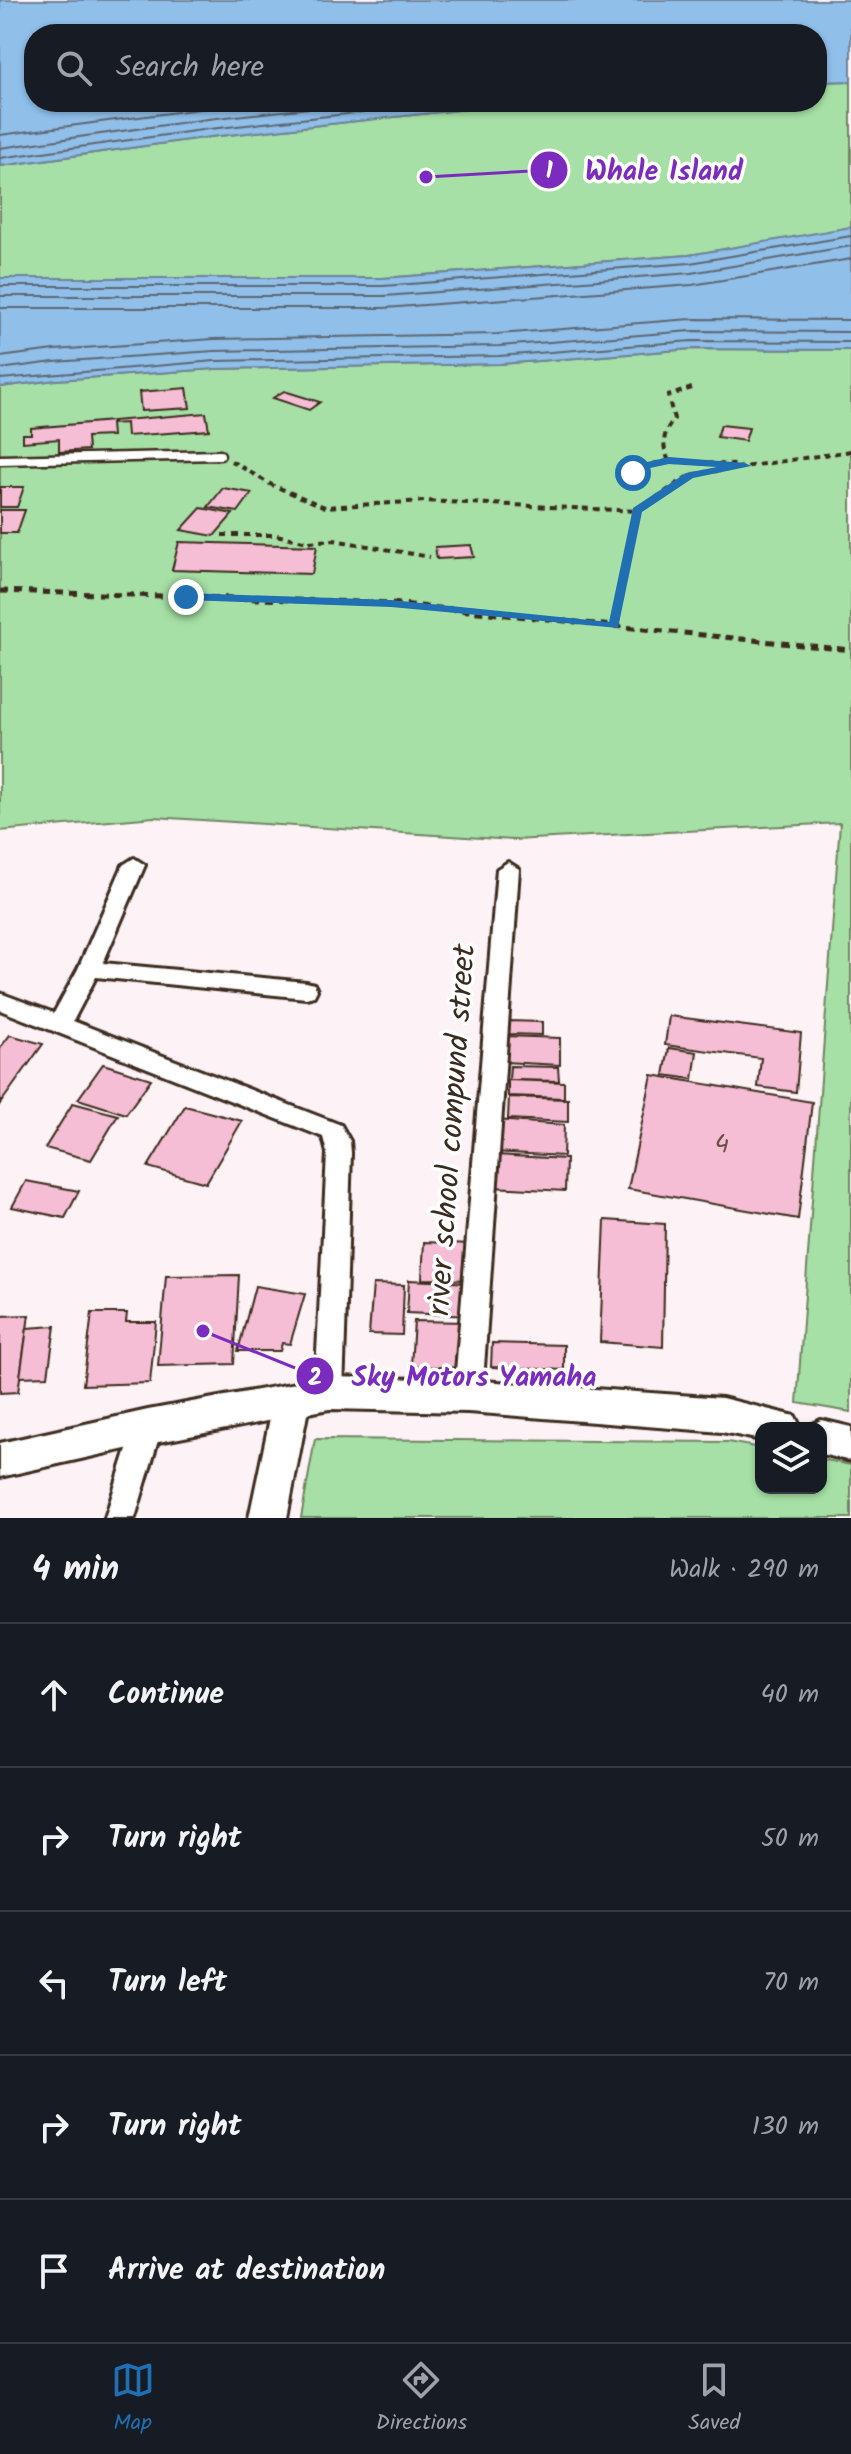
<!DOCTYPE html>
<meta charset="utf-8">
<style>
body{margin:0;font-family:Kalam,sans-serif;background:#242831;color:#f1f3f6}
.controls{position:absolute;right:24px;bottom:24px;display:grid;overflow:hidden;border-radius:16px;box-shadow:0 2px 6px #0004}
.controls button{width:72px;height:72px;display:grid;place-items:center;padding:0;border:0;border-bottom:2px solid #363941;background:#171b24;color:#f1f3f6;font:40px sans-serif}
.stop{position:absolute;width:24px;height:24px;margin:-18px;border:6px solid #1f6fb2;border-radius:50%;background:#fff}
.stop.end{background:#1f6fb2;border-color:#fff;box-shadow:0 2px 8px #0008}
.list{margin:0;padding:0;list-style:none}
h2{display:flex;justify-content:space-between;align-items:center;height:104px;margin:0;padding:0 32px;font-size:34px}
h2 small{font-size:26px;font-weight:400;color:#9ea1a6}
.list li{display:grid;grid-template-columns:52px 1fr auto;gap:24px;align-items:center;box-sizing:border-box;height:144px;padding:0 32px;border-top:2px solid #363941}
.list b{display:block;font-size:30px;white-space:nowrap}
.list em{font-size:26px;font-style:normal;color:#9ea1a6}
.icon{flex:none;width:44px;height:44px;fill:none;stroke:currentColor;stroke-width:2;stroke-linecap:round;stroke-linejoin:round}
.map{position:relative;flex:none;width:851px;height:1518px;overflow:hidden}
.search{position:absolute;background:#171b24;box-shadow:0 2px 6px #0004;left:24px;right:24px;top:24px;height:88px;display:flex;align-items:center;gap:20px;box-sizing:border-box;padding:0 28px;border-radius:32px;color:#9ea1a6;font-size:30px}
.sheet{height:824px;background:#171b24}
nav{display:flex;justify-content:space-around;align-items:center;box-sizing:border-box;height:112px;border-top:2px solid #363941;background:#171b24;font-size:22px;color:#9ea1a6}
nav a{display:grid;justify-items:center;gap:4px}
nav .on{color:#1f6fb2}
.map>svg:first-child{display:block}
.green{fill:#a6e0a6;stroke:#708562;stroke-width:2}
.water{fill:#90bfea;stroke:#6e8398;stroke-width:2}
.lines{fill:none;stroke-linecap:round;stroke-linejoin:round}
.shore{stroke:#5d6670;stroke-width:2}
.building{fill:#f5bed4;stroke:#3b2a1e;stroke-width:2}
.service-casing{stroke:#3b2a1e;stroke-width:13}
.minor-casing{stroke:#3b2a1e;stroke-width:6}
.tertiary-casing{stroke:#3b2a1e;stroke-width:6}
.secondary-casing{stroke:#3b2a1e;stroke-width:6}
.path-far1{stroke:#3b2a1e;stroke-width:4;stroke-dasharray:6 5;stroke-linecap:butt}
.path{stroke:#3b2a1e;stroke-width:5;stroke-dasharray:8 6;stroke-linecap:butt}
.service{stroke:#fff;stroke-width:8}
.minor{fill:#fff;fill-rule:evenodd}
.tertiary{fill:#fff;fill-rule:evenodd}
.secondary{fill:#fff;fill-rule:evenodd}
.route{fill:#1f6fb2}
.labels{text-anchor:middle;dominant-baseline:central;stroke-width:7;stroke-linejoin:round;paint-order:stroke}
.near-number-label{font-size:26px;fill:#6a4f4c}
.near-street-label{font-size:32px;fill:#3b2a1e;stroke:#fff}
.leader{fill:none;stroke:#7b2cbf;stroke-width:3}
.callout-dot{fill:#7b2cbf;stroke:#fff;stroke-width:3}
.mark-label{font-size:24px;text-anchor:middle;font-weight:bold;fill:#fff}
.callout-label{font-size:28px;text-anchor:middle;font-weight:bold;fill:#7b2cbf;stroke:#fff;stroke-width:7;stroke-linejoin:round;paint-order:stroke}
</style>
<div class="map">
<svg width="851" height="1518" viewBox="0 0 851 1518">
<rect width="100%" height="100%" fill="#fdf2f6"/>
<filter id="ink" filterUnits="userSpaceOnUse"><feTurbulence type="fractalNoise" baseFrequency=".0125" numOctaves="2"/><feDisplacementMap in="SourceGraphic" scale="16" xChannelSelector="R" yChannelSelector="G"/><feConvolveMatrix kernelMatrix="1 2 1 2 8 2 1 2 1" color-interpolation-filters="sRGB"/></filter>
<g filter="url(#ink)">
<g class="green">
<polygon points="851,81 851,227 841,230 689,255 383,278 0,278 0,166 210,137 532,102 817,102 817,82"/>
<polygon points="692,349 851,350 851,1412 797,1403 840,823 513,840 154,817 0,831 0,387 56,380 215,369 500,364"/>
<polygon points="315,1439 728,1442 761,1448 761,1488 821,1488 821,1459 851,1465 851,1518 301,1518"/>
</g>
<g class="water">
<polygon points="0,0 851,0 851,81 817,82 817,34 34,34 34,102 532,102 210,137 0,166"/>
<polygon points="851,227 851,350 692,349 500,364 215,369 56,380 0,387 0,278 383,278 689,255"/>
</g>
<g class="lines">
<g class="shore">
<polyline points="0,135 254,102"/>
<polyline points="0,148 208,119 366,102"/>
<polyline points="0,158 209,129 458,102"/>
<polyline points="0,286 383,286 690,263 851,236"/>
<polyline points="0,296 384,296 691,273 851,246"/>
<polyline points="0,308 384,308 692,285 851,259"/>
<polyline points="0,357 54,350 214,339 498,334 691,319 851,320"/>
<polyline points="0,369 54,362 214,351 499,346 691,331 851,332"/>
<polyline points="0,379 215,361 499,356 692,341 851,342"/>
</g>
</g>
<g class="building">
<polygon points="187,388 190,408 141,411 139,392"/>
<polygon points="284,391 320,402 309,410 273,398"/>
<polygon points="206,413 209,430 127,436 126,423 111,424 112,436 87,437 88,450 59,452 59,439 23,442 23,434 31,434 31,428"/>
<polygon points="721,425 749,428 745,441 717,437"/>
<polygon points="0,487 24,487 17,507 0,507"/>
<polygon points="223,488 252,493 238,512 208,507"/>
<polygon points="201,508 233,514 214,536 181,530"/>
<polygon points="0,510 25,510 17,533 0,533"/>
<polygon points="179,542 317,546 312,574 172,570"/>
<polygon points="471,545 474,557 437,559 435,547"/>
<polygon points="669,1016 801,1033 796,1092 758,1087 761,1058 665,1045"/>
<polygon points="509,1021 542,1022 542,1035 509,1034"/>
<polygon points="10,1035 43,1044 0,1104 0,1048"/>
<polygon points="505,1036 560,1038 560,1065 504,1062"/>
<polygon points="669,1048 697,1052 693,1079 664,1075"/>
<polygon points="103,1064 151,1079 126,1114 78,1099"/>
<polygon points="510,1066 558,1067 559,1081 509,1080"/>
<polygon points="652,1075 812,1102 798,1219 628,1189"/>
<polygon points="508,1080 564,1082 564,1098 508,1096"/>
<polygon points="509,1097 568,1099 568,1122 508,1119"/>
<polygon points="73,1103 118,1115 91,1160 45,1148"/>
<polygon points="185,1106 242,1121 206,1183 148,1167"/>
<polygon points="497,1120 564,1125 563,1156 495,1152"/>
<polygon points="495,1155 566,1159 565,1191 493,1187"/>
<polygon points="26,1181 79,1191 65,1218 12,1207"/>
<polygon points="605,1220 665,1224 663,1347 600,1342"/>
<polygon points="424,1242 472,1244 472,1280 422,1279"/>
<polygon points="239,1275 234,1364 158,1366 166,1276"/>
<polygon points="409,1280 472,1283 471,1316 407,1313"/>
<polygon points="373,1284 404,1285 402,1335 369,1334"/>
<polygon points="255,1286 305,1294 290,1344 282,1343 280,1351 238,1351"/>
<polygon points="92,1313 127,1313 126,1322 156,1322 150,1383 83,1385"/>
<polygon points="29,1315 18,1392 0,1393 0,1316"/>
<polygon points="414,1321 467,1322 466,1368 411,1366"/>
<polygon points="55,1326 48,1376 20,1377 27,1328"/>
<polygon points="492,1343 564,1345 564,1370 491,1367"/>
</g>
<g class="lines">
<g class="service-casing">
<polyline id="service" points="0,460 220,455"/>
</g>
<g class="minor-casing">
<g id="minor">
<polygon points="134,858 145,865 103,963 306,982 314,984 317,990 314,996 306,998 96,977 73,1021 341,1125 350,1141 351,1153 343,1393 339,1401 329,1405 319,1401 315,1393 327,1153 323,1137 0,1010 0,993 54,1013 78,969 123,865"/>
<polygon points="508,862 519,869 482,1396 478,1404 468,1408 458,1404 454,1396 497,869"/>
<polygon points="148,1415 158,1418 162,1427 135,1518 105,1518 134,1427 138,1418"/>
</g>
</g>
<g class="tertiary-casing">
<polygon id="tertiary" points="292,1384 305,1388 310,1399 287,1518 249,1518 274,1399 279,1388"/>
</g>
<g class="secondary-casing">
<g id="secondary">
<polygon points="329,1377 468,1380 722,1398 795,1416 801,1428 761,1428 761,1440 722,1432 468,1412 329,1409 148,1444 0,1477 0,1443 148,1410"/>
<polygon points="821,1420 851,1427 851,1461 821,1454 821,1428 805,1428"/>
</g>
</g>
<g class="path-far1">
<path d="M692,388L668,396L674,419C663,433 661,444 669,461L736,465"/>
<polyline points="231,461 272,485 325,507 425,501 637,511 690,475 851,451"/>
<polyline points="633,473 647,465 669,461"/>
<polyline points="222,535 276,535 308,542 334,540 430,557"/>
<polyline points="625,569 637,511"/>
</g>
<g class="path">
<polyline points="0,591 391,603 614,626 626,567"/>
<polyline points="614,626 851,650"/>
</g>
<use href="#service" class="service"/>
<use href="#minor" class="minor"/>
<use href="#tertiary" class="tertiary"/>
<use href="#secondary" class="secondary"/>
</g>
</g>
<polygon class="route" points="669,457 745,463 751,466 693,478 642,512 618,628 391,607 186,600 180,597 186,593 391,600 609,622 633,508 686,473 717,467 669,464 650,468 633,476 628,473 643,463"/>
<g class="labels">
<g class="near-number-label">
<text x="722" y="1145">4</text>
</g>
<g class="near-street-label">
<text transform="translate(453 1130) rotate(-86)">river school compund street</text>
</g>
</g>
<path class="leader" d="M426 177L549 170M203 1331L315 1376"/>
<g class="callout-dot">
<circle cx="426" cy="177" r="8"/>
<circle cx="203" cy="1331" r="8"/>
<circle cx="549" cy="170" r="20"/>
<circle cx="315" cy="1376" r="20"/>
</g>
<g class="mark-label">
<text x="549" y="178">1</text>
<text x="315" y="1385">2</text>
</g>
<g class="callout-label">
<text x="664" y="180">Whale Island</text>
<text x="474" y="1386">Sky Motors Yamaha</text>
</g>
</svg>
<div class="controls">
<button><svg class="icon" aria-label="layers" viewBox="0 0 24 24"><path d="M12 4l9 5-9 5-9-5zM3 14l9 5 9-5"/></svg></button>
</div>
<div class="stop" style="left:633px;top:473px"></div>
<div class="stop end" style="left:186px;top:597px"></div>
<div class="search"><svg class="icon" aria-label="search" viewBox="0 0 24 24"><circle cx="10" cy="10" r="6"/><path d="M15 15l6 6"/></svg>Search here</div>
</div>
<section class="sheet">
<h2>4 min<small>Walk · 290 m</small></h2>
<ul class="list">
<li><svg class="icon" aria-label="ahead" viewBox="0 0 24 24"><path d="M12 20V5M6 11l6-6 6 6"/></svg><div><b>Continue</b></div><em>40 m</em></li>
<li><svg class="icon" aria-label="right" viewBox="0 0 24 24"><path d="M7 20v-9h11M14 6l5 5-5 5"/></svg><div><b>Turn right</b></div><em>50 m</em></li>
<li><svg class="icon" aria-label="left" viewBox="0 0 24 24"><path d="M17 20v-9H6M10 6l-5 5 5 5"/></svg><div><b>Turn left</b></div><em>70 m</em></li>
<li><svg class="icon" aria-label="right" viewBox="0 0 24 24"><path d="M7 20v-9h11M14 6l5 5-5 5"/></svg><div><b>Turn right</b></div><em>130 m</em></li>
<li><svg class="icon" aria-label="arrive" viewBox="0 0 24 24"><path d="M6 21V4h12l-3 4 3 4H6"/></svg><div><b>Arrive at destination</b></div></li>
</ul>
</section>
<nav>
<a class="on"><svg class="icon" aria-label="map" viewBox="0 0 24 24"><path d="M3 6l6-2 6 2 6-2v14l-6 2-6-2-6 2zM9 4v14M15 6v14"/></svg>Map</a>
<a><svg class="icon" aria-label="directions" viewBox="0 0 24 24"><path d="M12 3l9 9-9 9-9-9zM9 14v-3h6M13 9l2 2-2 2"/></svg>Directions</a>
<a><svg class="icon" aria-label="saved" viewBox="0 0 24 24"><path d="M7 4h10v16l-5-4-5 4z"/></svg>Saved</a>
</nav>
